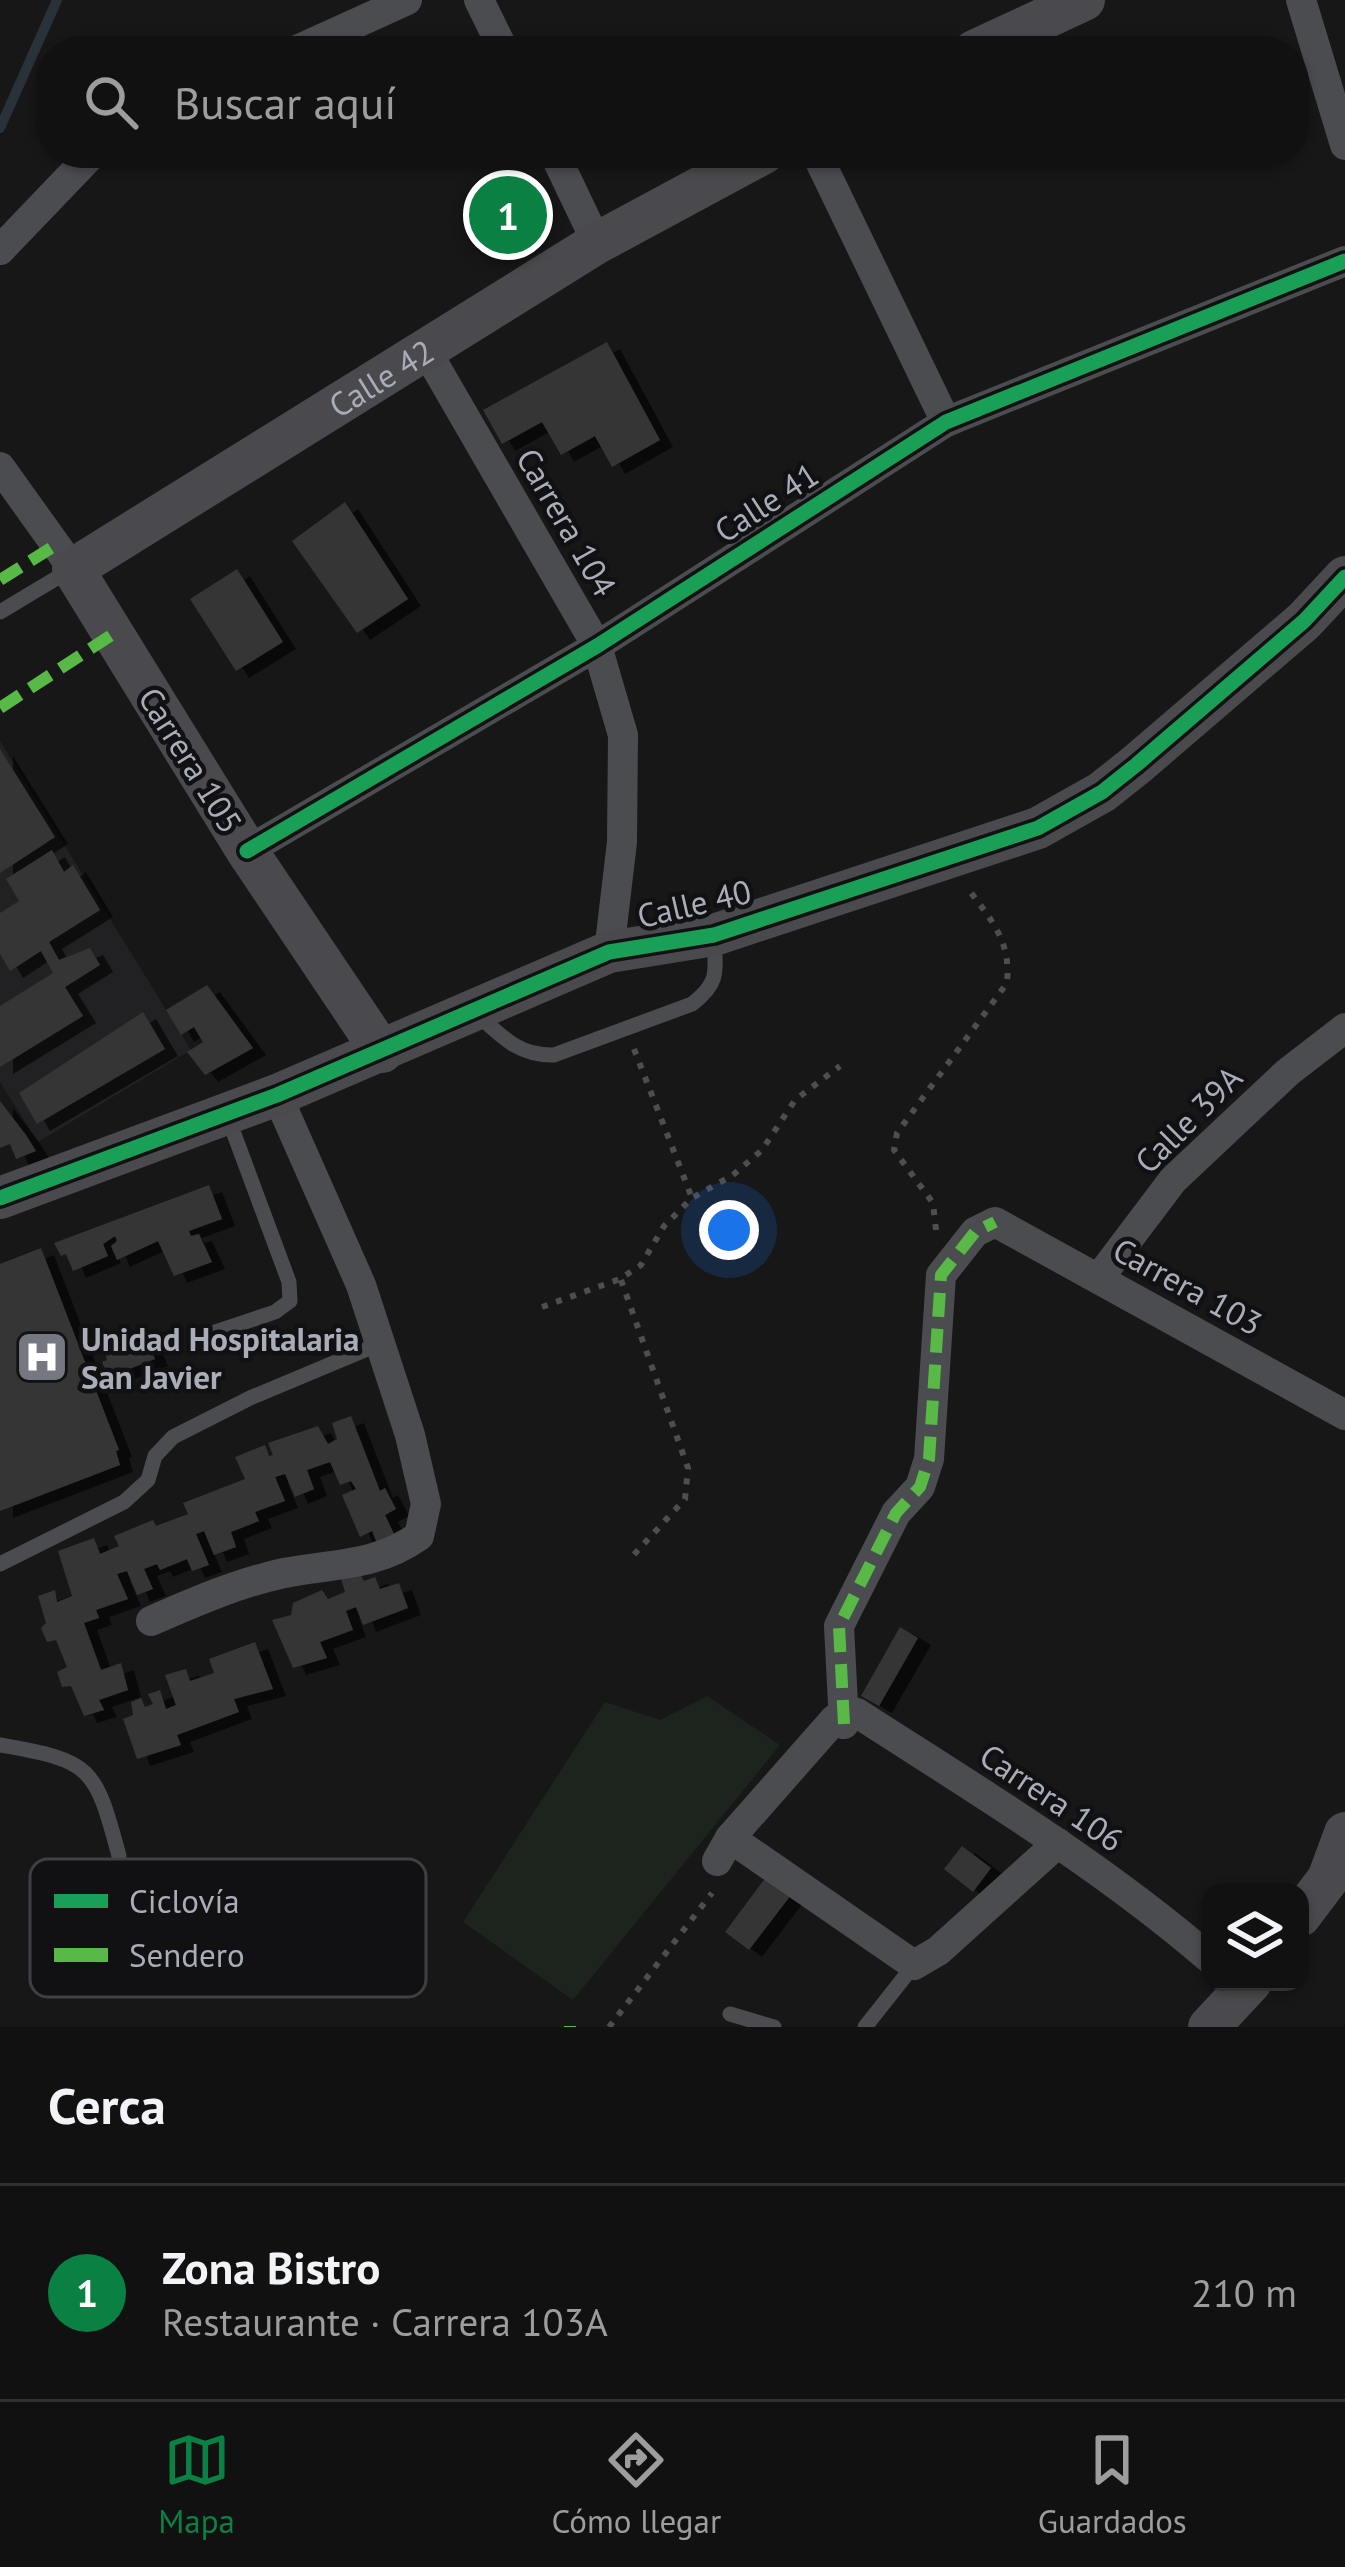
<!DOCTYPE html>
<html lang="es">
<meta charset="utf-8">
<style>
body{margin:0;font-family:"PT Sans",sans-serif;background:#1a1a1a;color:#f1f3f6}
.controls{position:absolute;right:36px;bottom:36px;display:grid;overflow:hidden;border-radius:24px;box-shadow:0 3px 9px #0004}
.controls button{width:108px;height:108px;display:grid;place-items:center;padding:0;border:0;border-bottom:3px solid #303131;background:#111;color:#f1f3f6;font:60px sans-serif}
.you{position:absolute;left:729px;top:1230px;width:42px;height:42px;margin:-30px;border:9px solid #fff;border-radius:50%;background:#1a73e8;box-shadow:0 0 0 18px #1a73e833}
.badge{display:grid;place-items:center;width:78px;height:78px;border-radius:50%;background:#0b8043;color:#fff;font-size:39px;font-weight:700}
.pin{position:absolute;translate:-50% -50%;border:6px solid #fff;box-shadow:0 3px 12px #0006}
.list{margin:0;padding:0;list-style:none}
h2{display:flex;justify-content:space-between;align-items:center;height:156px;margin:0;padding:0 48px;font-size:51px}
h2 small{font-size:39px;font-weight:400;color:#9c9d9f}
.list li{display:grid;grid-template-columns:78px 1fr auto;gap:36px;align-items:center;box-sizing:border-box;height:216px;padding:0 48px;border-top:3px solid #303131}
.list b{display:block;font-size:45px;white-space:nowrap}
.list p{margin:0;font-size:39px;white-space:nowrap;color:#9c9d9f}
.list em{font-size:39px;font-style:normal;color:#9c9d9f}
.icon{flex:none;width:66px;height:66px;fill:none;stroke:currentColor;stroke-width:2;stroke-linecap:round;stroke-linejoin:round}
.map{position:relative;flex:none;width:1345px;height:2027px;overflow:hidden}
.search{position:absolute;background:#111;box-shadow:0 3px 9px #0004;left:36px;right:36px;top:36px;height:132px;display:flex;align-items:center;gap:30px;box-sizing:border-box;padding:0 42px;border-radius:48px;color:#9c9d9f;font-size:45px}
.sheet{height:372px;background:#111}
nav{display:flex;justify-content:space-around;align-items:center;box-sizing:border-box;height:168px;border-top:3px solid #303131;background:#111;font-size:33px;color:#9c9d9f}
nav a{display:grid;justify-items:center;gap:6px}
nav .on{color:#0b8043}
.map>svg:first-child{display:block}
.built{fill:#212123}
.green{fill:#1d241e}
.lines{fill:none;stroke-linecap:round;stroke-linejoin:round}
.stream{stroke:#2a3239;stroke-width:10}
.building{fill:#353536;filter:url(#shadow)}
.path{stroke:#4d4e52;stroke-width:6;stroke-dasharray:6 9;stroke-linecap:butt}
.lane{stroke:#4b4c50;stroke-width:15}
.street{stroke:#4b4c50;stroke-width:30}
.secondary{stroke:#4a4a4e;stroke-width:42}
.quiet{stroke:#58b947;stroke-width:12;stroke-dasharray:24 12;stroke-linecap:butt}
.cycleway-casing{stroke:#111113;stroke-width:22}
.cycleway{stroke:#1a9f57;stroke-width:15}
.labels{text-anchor:middle;dominant-baseline:central;stroke-width:9;stroke-linejoin:round;paint-order:stroke}
.street-label{font-size:33px;fill:#a8adb8;stroke:#111113}
.poi-label{font-size:33px;font-weight:bold;fill:#a8adb8;stroke:#111113;text-anchor:start}
.key{fill:#111113;stroke:#3e4045;stroke-width:3}
.key-label{font-size:33px;fill:#a8adb8}
</style>
<div class="map">
<svg width="1345" height="2027" viewBox="0 0 1345 2027">
<defs>
<filter id="shadow"><feDropShadow dx="13" dy="7" stdDeviation="0" flood-color="#0009"/></filter>
</defs>
<rect width="100%" height="100%" fill="#171717"/>
<polygon class="built" points="0,741 191,1050 38,1142 0,1082"/>
<polygon class="green" points="707,1696 780,1745 573,2000 463,1922 605,1702 660,1720"/>
<g class="lines">
<polyline class="stream" points="0,128 57,0"/>
</g>
<g class="building">
<polygon points="607,342 660,440 612,467 595,436 561,455 542,422 502,444 483,410"/>
<polygon points="345,502 408,599 357,633 292,541"/>
<polygon points="237,569 283,642 236,671 190,599"/>
<polygon points="0,749 55,837 0,873"/>
<polygon points="52,850 64,872 73,865 100,910 49,942 59,960 90,948 100,965 65,987 83,1016 0,1067 0,1006 53,973 41,951 10,971 0,954 0,913 19,901 6,879"/>
<polygon points="207,985 253,1048 205,1075 187,1052 203,1042 194,1027 181,1035 166,1010"/>
<polygon points="143,1012 165,1049 37,1124 19,1093"/>
<polygon points="0,1101 26,1135 36,1151 16,1159 10,1144 0,1148"/>
<polygon points="209,1185 222,1219 189,1231 191,1236 199,1234 212,1262 174,1276 158,1241 117,1260 111,1246 117,1241 115,1236 103,1244 108,1256 73,1271 66,1254 61,1256 54,1243"/>
<polygon points="41,1248 119,1450 116,1451 120,1465 0,1511 0,1264"/>
<polygon points="143,1331 155,1359 109,1377 102,1362 107,1360 103,1346"/>
<polygon points="351,1416 380,1491 385,1488 396,1509 385,1515 395,1536 377,1543 372,1531 360,1537 342,1495 356,1489 351,1481 340,1485 330,1462 307,1470 314,1489 295,1497 285,1474 275,1477 285,1501 255,1512 259,1521 231,1532 236,1547 214,1555 204,1531 196,1534 209,1565 192,1571 187,1559 160,1570 157,1564 144,1569 153,1589 137,1595 127,1571 117,1574 128,1599 96,1610 99,1618 84,1623 101,1670 121,1663 128,1690 99,1700 104,1710 84,1716 71,1686 62,1687 57,1672 67,1667 56,1640 47,1642 41,1628 46,1623 38,1596 55,1590 57,1602 72,1596 58,1551 94,1538 100,1554 119,1546 114,1536 153,1520 156,1526 188,1514 183,1503 245,1479 235,1457 265,1445 269,1456 273,1455 268,1443 318,1426 328,1444 337,1439 332,1423"/>
<polygon points="359,1572 364,1581 375,1577 380,1589 399,1583 408,1608 363,1625 356,1607 346,1611 353,1630 320,1642 327,1658 293,1668 272,1620 291,1615 293,1603 322,1590 328,1599 345,1592 341,1579"/>
<polygon points="900,1627 918,1638 879,1706 861,1696"/>
<polygon points="255,1642 273,1689 234,1699 239,1712 177,1735 181,1745 137,1759 123,1719 133,1715 131,1702 141,1698 145,1707 153,1704 148,1694 160,1690 166,1709 176,1705 165,1675 186,1669 190,1681 214,1673 209,1659"/>
<polygon points="962,1846 991,1868 973,1892 944,1869"/>
<polygon points="769,1873 794,1891 749,1950 725,1932"/>
</g>
<g class="lines">
<g class="path">
<polyline points="634,1049 692,1198"/>
<path d="M936,1230L933,1203L894,1150L897,1133L1007,983C1011,942 993,922 969,890"/>
<polyline points="621,1280 688,1468 685,1499 629,1560"/>
<polyline points="542,1307 620,1279 641,1265 664,1226 692,1198 733,1175 762,1150 795,1100 840,1066"/>
<polyline points="609,2027 712,1893"/>
</g>
<g class="lane">
<polyline points="0,612 70,570"/>
<path d="M477,1014C502,1037 519,1056 554,1055L692,1004C719,983 716,973 714,940"/>
<polyline points="203,1336 275,1312 290,1301 289,1282 227,1115"/>
<polyline points="0,1564 124,1502 148,1480 155,1456 173,1437 250,1398 379,1344"/>
<path d="M0,1745C92,1761 95,1766 119,1856"/>
<polyline points="730,2014 774,2027"/>
<polyline points="865,2027 914,1965"/>
</g>
<g class="street">
<polyline points="479,0 504,51"/>
<polyline points="1301,0 1345,145"/>
<polyline points="295,51 407,0"/>
<polyline points="554,153 597,243"/>
<polyline points="816,153 946,422"/>
<polyline points="0,250 93,153"/>
<polyline points="427,352 597,646 623,735 622,842 609,952"/>
<polyline points="0,467 73,569"/>
<polyline points="247,851 597,646 946,422 1345,261"/>
<polyline points="1099,1278 1173,1180 1288,1072 1345,1028"/>
<path d="M151,1621C194,1602 238,1583 284,1573C335,1563 375,1567 419,1536L426,1504L410,1435L361,1285L277,1095"/>
<polyline points="844,1724 839,1626 896,1513 920,1487 929,1459 941,1275 975,1232 995,1222 1345,1415"/>
<polyline points="730,1838 914,1965 938,1951 1058,1843"/>
<path d="M717,1861L730,1838L834,1720L844,1712L857,1713C978,1791 1101,1865 1210,1959"/>
</g>
<g class="secondary">
<polyline points="974,51 1084,0"/>
<path id="s1" d="M382,1052L247,851L73,569L597,243L764,153"/>
<polyline points="0,1198 277,1095 609,952 714,935 1038,828 1102,792 1136,765 1304,621 1345,577"/>
<polyline points="1300,1916 1328,1879 1345,1833"/>
<polyline points="1209,2027 1251,1982"/>
</g>
<g class="quiet">
<polyline points="0,580 56,545"/>
<polyline points="0,708 113,634"/>
<polyline points="844,1724 839,1626 896,1513 920,1487 929,1459 941,1275 975,1232 995,1222"/>
<polyline points="570,2026 570,2027"/>
</g>
<g class="cycleway-casing">
<g id="cycleway">
<polyline points="247,851 597,646 946,422 1345,261"/>
<polyline points="0,1198 277,1095 609,952 714,935 1038,828 1102,792 1136,765 1304,621 1345,577"/>
</g>
</g>
<use href="#cycleway" class="cycleway"/>
</g>
<defs>
<g id="hospital-square" transform="scale(2.7)"><rect x="-9" y="-9" width="18" height="18" rx="4" fill="#757880" stroke="#111113"/><path d="M-5-5h3v3.5h4V-5h3V5h-3V1.5h-4V5h-3Z" fill="#fff"/></g>
</defs>
<g fill-rule="evenodd">
<use href="#hospital-square" x="42" y="1357"/>
</g>
<g class="labels">
<g class="street-label">
<text stroke="none"><textPath href="#s1" startOffset="936">Calle 42</textPath></text>
<text transform="translate(766 502) rotate(-33)">Calle 41</text>
<text transform="translate(567 522) rotate(60)">Carrera 104</text>
<text transform="translate(191 760) rotate(58)">Carrera 105</text>
<text transform="translate(694 903) rotate(-13)">Calle 40</text>
<text transform="translate(1188 1119) rotate(-45)">Calle 39A</text>
<text transform="translate(1188 1286) rotate(29)">Carrera 103</text>
<text transform="translate(1052 1797) rotate(34)">Carrera 106</text>
</g>
<g class="poi-label">
<text x="81" y="1338">Unidad Hospitalaria<tspan x="81" dy="38">San Javier</tspan></text>
</g>
</g>
<rect x="30" y="1859" width="396" height="138" rx="18" class="key"/>
<rect x="54" y="1894" width="54" height="14" fill="#1a9f57"/>
<rect x="54" y="1948" width="54" height="14" fill="#58b947"/>
<g class="key-label">
<text x="129" y="1913">Ciclovía</text>
<text x="129" y="1967">Sendero</text>
</g>
</svg>
<div class="controls">
<button><svg class="icon" aria-label="layers" viewBox="0 0 24 24"><path d="M12 4l9 5-9 5-9-5zM3 14l9 5 9-5"/></svg></button>
</div>
<div class="you"></div>
<div class="pin badge" style="left:508px;top:215px">1</div>
<div class="search"><svg class="icon" aria-label="search" viewBox="0 0 24 24"><circle cx="10" cy="10" r="6"/><path d="M15 15l6 6"/></svg>Buscar aquí</div>
</div>
<section class="sheet">
<h2>Cerca<small></small></h2>
<ul class="list">
<li><span class="badge">1</span><div><b>Zona Bistro</b><p>Restaurante · Carrera 103A</p></div><em>210 m</em></li>
</ul>
</section>
<nav>
<a class="on"><svg class="icon" aria-label="map" viewBox="0 0 24 24"><path d="M3 6l6-2 6 2 6-2v14l-6 2-6-2-6 2zM9 4v14M15 6v14"/></svg>Mapa</a>
<a><svg class="icon" aria-label="directions" viewBox="0 0 24 24"><path d="M12 3l9 9-9 9-9-9zM9 14v-3h6M13 9l2 2-2 2"/></svg>Cómo llegar</a>
<a><svg class="icon" aria-label="saved" viewBox="0 0 24 24"><path d="M7 4h10v16l-5-4-5 4z"/></svg>Guardados</a>
</nav>
